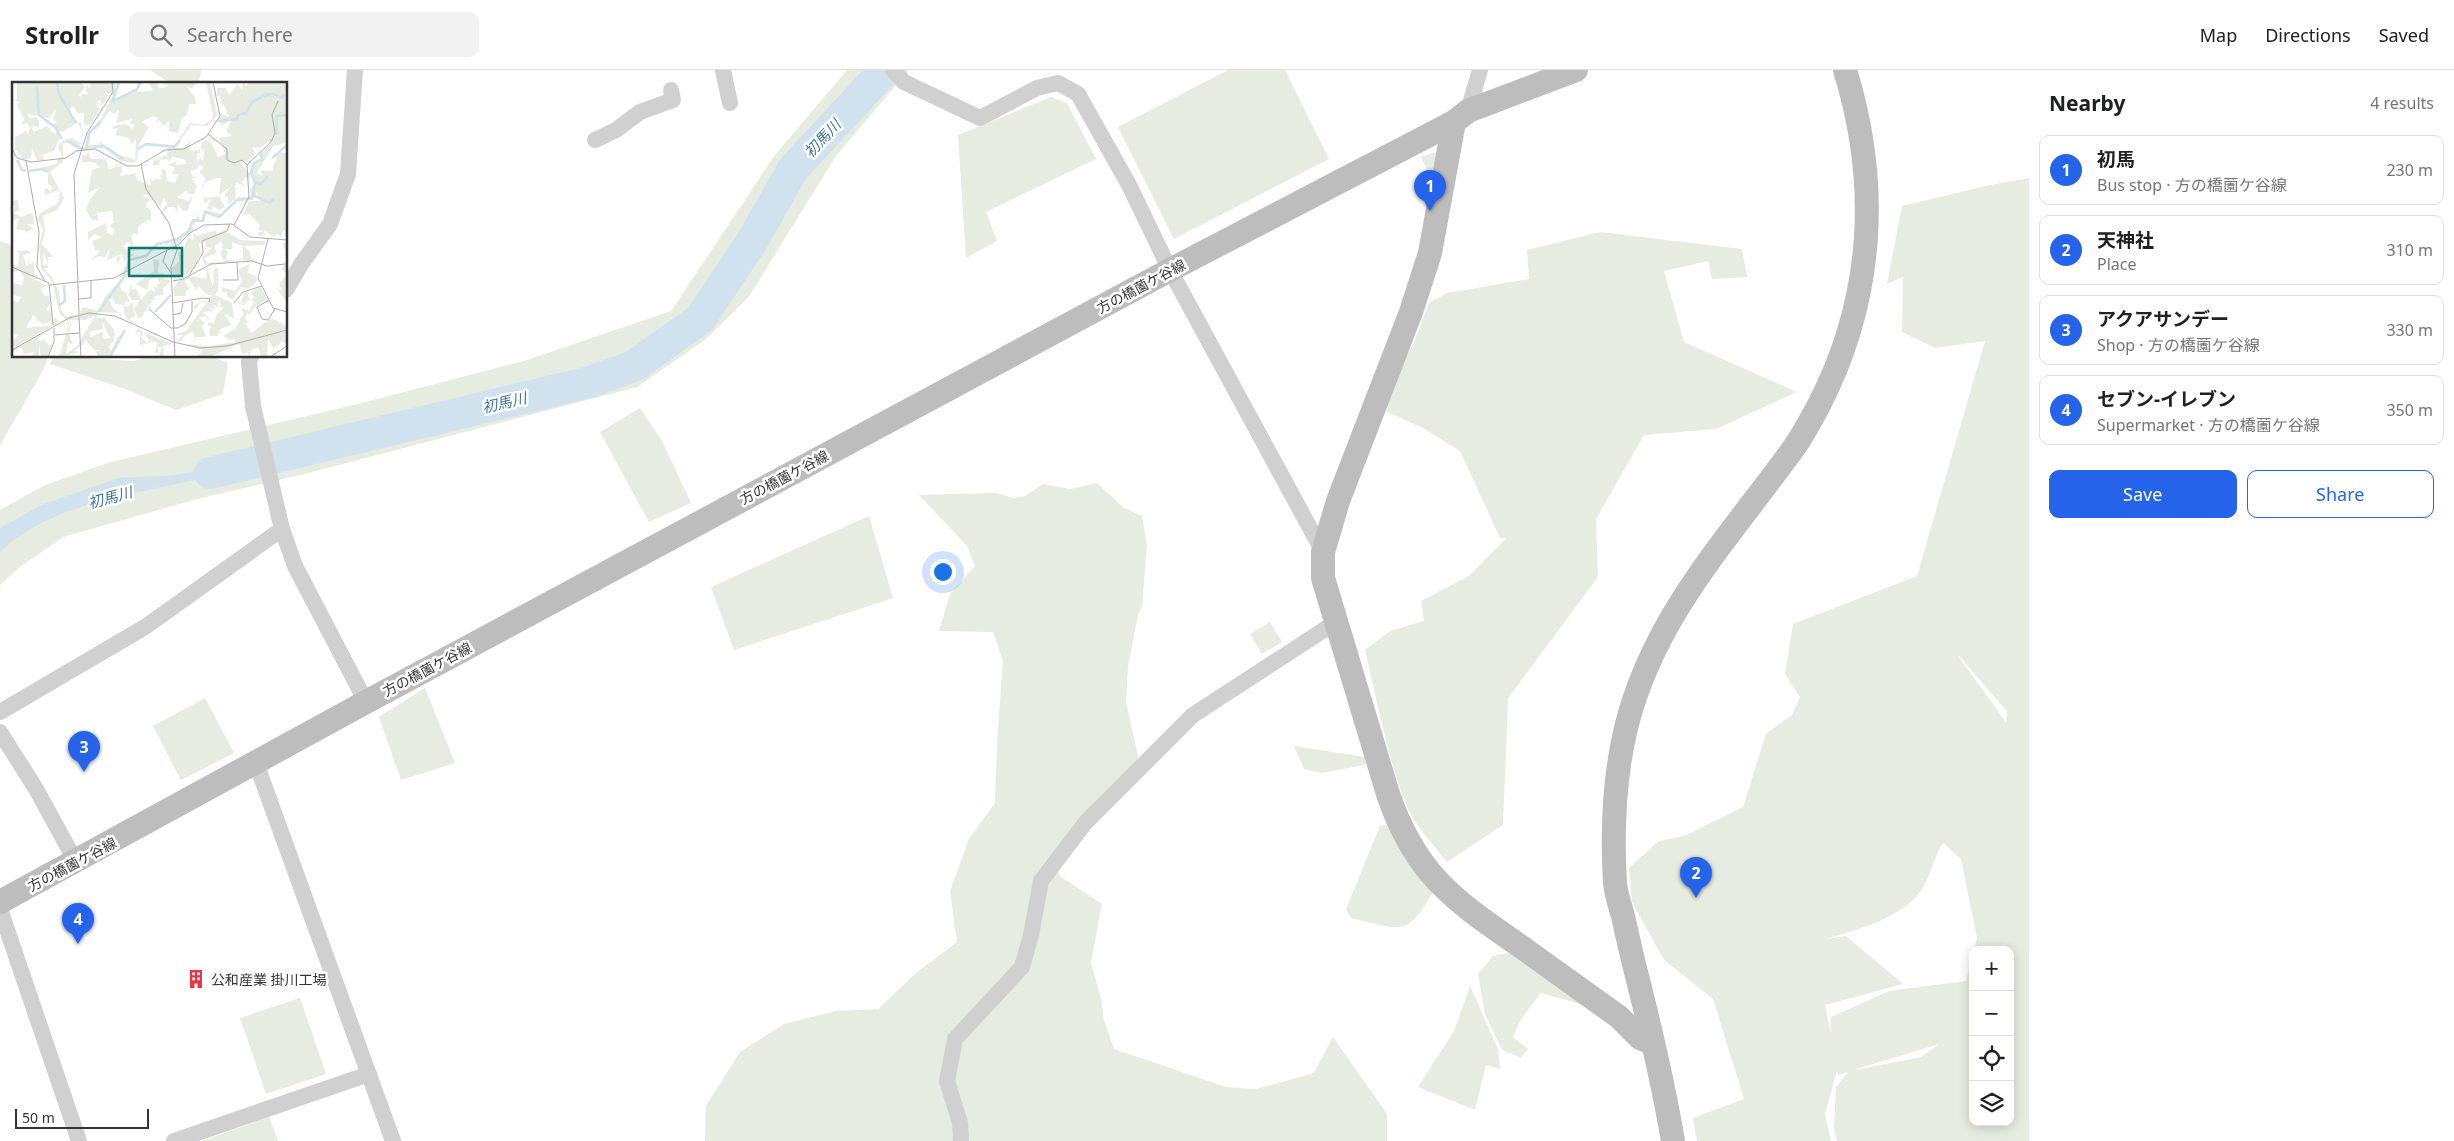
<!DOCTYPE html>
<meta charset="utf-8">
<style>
body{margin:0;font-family:"Noto Sans","Noto Sans JP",sans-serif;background:#f2f2f2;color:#202124}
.controls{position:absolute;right:15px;bottom:15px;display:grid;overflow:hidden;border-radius:10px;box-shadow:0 2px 12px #0003}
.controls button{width:45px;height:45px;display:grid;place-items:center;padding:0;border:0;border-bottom:1px solid #e0e0e0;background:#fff;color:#202124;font:25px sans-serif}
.scale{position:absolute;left:15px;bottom:12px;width:134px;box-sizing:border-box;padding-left:5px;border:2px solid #333;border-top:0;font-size:14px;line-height:18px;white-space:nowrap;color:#333;-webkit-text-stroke:4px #fff;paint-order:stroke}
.you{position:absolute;left:942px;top:501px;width:18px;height:18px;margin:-12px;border:4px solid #fff;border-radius:50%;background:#1a73e8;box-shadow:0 0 0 8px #1a73e833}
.badge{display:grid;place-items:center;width:32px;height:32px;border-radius:50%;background:#2563eb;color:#fff;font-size:16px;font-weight:700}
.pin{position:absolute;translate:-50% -41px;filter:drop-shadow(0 1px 2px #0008)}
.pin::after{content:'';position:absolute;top:26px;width:18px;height:15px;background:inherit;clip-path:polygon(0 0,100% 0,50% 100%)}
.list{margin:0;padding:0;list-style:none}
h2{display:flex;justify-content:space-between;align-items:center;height:65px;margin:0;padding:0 20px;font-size:21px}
h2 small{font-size:16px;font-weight:400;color:#757577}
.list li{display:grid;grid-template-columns:32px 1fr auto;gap:15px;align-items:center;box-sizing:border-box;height:70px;margin:0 10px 10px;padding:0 10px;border:1px solid #e0e0e0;border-radius:10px}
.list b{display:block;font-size:19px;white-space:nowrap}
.list p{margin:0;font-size:16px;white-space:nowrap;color:#757577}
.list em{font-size:16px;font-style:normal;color:#757577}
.actions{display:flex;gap:10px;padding:15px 20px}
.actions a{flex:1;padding:11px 0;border:1px solid #2563eb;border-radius:10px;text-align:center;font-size:18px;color:#2563eb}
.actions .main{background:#2563eb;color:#fff}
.icon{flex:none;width:28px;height:28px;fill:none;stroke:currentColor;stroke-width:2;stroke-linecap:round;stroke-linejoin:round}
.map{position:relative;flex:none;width:2029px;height:1071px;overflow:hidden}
header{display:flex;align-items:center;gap:30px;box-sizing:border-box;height:70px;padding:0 25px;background:#fff;border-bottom:1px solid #e0e0e0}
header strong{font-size:24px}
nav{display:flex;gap:28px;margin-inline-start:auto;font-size:18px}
.search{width:350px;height:45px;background:#f2f2f2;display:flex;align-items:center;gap:12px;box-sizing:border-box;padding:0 18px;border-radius:10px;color:#757577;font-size:19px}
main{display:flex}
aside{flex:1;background:#fff}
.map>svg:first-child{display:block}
.green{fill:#e6ecdf;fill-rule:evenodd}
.water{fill:#cfe2ee}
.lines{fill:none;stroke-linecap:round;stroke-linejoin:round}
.river{stroke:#cfe2ee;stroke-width:32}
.street{stroke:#d0d0d0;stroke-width:16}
.secondary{stroke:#bdbdbd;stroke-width:24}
.labels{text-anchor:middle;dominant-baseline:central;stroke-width:5;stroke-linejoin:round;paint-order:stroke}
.street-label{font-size:14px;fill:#333;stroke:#fff}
.poi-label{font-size:14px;fill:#333;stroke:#fff;text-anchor:start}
.water-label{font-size:15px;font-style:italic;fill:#3f7597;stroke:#fff}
.inset-river{fill:none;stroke:#cfe2ee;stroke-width:2.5}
.inset-road{fill:none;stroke:#adadad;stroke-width:1}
.view{fill:#0f766e;fill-opacity:0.15;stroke:#0f766e;stroke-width:2.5}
.inset-edge{fill:none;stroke:#333;stroke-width:2.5}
</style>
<header>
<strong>Strollr</strong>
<div class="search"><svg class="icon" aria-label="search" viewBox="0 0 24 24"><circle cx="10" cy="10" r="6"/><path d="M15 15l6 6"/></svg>Search here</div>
<nav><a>Map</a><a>Directions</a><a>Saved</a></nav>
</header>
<main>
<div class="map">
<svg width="2029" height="1071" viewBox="0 0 2029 1071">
<rect width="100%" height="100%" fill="#fff"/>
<g class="green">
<polygon points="150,0 202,0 198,14 171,14"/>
<polygon points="847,0 909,0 836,86 748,228 705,270 637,317 308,403 197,429 63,467 20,497 0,515 0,440 45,415 111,392 354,335 524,291 671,241 775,85"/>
<polygon points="1228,0 1285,0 1329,89 1174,169 1118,57"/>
<polygon points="1051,27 1067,33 1096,89 986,142 997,171 966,188 958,65"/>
<polygon points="1442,80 1433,112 1421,87"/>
<path d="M2029,108V1071H1837L1834,1058L1836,1017L1848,1002L1838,1005L1837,1001L1825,1044L1831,1071H1697L1693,1048L1744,1029L1713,929L1664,890L1632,832L1629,798L1659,771L1684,766L1743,737L1766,664L1792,645L1800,627L1785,604L1793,554L1917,506L1985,271L1935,278L1902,262L1903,207L1887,214L1902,136L1990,115ZM1958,585L2007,641L2006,652L1958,586ZM1943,773L1961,789L1977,868L1974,880H2010V1052H1973V886L1966,911L1889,921L1831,947V964L1825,935L1903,914L1846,866L1826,869C1858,859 1902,849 1922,819C1931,805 1934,787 1943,773ZM1939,974L1921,987L1855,1000L1856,999Z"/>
<path d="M1600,162L1742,179L1747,207L1712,209L1708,191L1664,201L1684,272L1797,322L1716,359L1644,365L1596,449L1598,507L1508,628L1503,755L1447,792C1432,773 1414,755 1405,732C1387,684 1377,631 1365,580L1390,561L1424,551L1421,531L1469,506L1506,468H1500L1460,381L1423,358L1387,342L1390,315L1414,272L1429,233L1447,223L1529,209L1527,180Z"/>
<polygon points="0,171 14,176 14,286 48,286 45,297 0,375"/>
<polygon points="53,286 134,291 152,286 211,286 228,293 223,324 176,340 125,319 50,294"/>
<polygon points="640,338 662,371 691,433 649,452 600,362"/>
<polygon points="1097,413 1123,437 1142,446 1147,475 1142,537 1138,544 1128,597 1126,632 1139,690 1054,795 1061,807 1102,834 1091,892 1101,929 1104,950 1114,979 1226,1017 1256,1019 1314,1003 1333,967 1387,1044 1387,1071 705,1071 706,1036 740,982 784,954 836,941 878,939 916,903 957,872 950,821 969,769 995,733 997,671 1003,592 993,562 939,561 950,524 975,496 967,476 919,425 997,423 1013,428 1025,426 1043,414 1070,419"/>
<polygon points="869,446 893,528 734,580 711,517"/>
<polygon points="1270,552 1282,572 1262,584 1250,564"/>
<polygon points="425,618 455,693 401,710 379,647"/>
<polygon points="205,628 234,683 181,710 153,656"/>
<polygon points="1294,676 1365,687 1365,695 1321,703 1304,699"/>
<path d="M1398,753L1435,818C1407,869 1401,860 1351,848L1346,839L1380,756Z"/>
<polygon points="1513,882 1591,937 1541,923 1521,949 1513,967 1528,979 1521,988 1502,980 1485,944 1478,904 1493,886"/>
<polygon points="1470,916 1498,979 1500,999 1486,995 1475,1040 1418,1017 1454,961"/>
<polygon points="300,928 326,1004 266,1024 240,948"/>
<polygon points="269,1047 278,1071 202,1071"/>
</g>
<path class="water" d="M250,391L253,393C173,424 65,420 0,482V458L41,435L118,408L169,406Z"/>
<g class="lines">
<polyline class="river" points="210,403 590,312 634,296 700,249 751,173 793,99 885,0"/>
<g class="street">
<polyline points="723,0 730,33"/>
<polyline points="893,0 904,12 980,48 1037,18 1058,13 1078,24 1129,115 1170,200 1323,482"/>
<polyline points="1468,41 1480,0"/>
<polyline points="595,70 616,60 640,42 673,30 671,20"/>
<polyline points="286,220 302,193 330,154 348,104 355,0"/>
<polyline points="251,286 249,292 253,336 282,459 295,496 366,632"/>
<polyline points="0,642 145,557 282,459"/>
<polyline points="0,662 36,719 76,792"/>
<polyline points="256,693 393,1071"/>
<polyline points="0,839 79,1071"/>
<polyline points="174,1071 369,1004"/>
<polyline points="961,1071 960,1053 947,1011 955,969 1022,897 1031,865 1041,811 1086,752 1193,645 1336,552"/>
</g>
<g class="secondary">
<path d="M1454,52L1430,183L1411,242L1338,431L1323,482V508L1388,724C1416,806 1455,831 1523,878C1555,901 1587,924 1619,947L1640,968L1653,973"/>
<polyline points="0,832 366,632 1170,200 1454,52 1468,41 1576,0"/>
<path d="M1673,1071C1664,1018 1652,966 1639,914C1633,891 1628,869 1623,846C1620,836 1616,824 1615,813C1612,762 1614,708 1626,658C1653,547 1728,469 1793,379C1803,365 1811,350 1819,335C1874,228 1880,114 1845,0"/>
</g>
</g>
<defs>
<g id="building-bare" transform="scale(1.5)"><path d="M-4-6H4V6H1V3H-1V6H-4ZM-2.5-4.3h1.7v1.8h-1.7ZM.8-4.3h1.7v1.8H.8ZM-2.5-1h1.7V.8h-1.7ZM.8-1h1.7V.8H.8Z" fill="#e63946" stroke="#fff" stroke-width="2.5" paint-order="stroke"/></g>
</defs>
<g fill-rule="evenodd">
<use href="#building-bare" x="196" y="909"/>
</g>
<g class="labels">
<g class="street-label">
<text transform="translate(1141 216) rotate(-28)">方の橋薗ケ谷線</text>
<text transform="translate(784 407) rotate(-28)">方の橋薗ケ谷線</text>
<text transform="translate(427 599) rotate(-28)">方の橋薗ケ谷線</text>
<text transform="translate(72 794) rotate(-28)">方の橋薗ケ谷線</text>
</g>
<g class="poi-label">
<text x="211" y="909">公和産業 掛川工場</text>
</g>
<g class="water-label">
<text transform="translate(822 68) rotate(-47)">初馬川</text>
<text transform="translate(504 332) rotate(-13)">初馬川</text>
<text transform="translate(110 427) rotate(-15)">初馬川</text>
</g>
</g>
<g transform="translate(12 12)">
<rect width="275" height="275" fill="#fff"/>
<path d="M5,0H69L73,5L67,13L69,15L70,12H76L73,7L75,3L78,6L79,0L103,1V18L125,7V0L130,1L125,9L130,10L141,8L136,0H145L146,5L151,6L157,4L148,0H186L180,6L175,5L183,15L184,22H177L175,33L170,36L166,51L157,49V39L151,44L147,38L143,43L146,36L141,34L130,40L137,45L125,66L134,61L163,63L178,41L191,43L199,39L201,33L194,0H198L205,34L195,44L179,43L163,66H171L179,58L177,69L188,68L189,71L185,72V81L188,75L191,79L192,67L190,68L189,64L192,58L198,60L196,57L200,52L198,58L206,75L213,72L207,56L220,54L214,49L220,37L211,43L205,39L210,32L217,35L212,23L208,24L211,22L207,20L210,19L207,15L210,14H205V6H214L217,13L226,2L230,8L231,0L234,4L237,0H275V61L261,64L245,91L251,94L249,88L260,89L266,70L275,71V150L274,153L272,147L269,154L264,152L263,155L253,149L251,152H255L247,154L246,150H252L246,147L248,143L238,132L231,133L237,119H248L245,110L241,118H226L209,135L194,130L191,140H184L181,144L180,139L187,134L184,130L187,132L188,139L194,128L209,132L227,115H240L238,108L243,100L238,92V97L234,95L229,100L234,104L224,101L223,106H229L223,107L224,116L216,123V115L212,114L218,105L207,113L209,96H205L191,101L192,108L190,102L194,97L187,90L192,85L186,83V86L179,89L181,95H185L180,97L185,104L182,112H176L175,108L165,115L176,119L181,113L176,128L171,129L166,122L165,131L163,125H156L153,130L150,127L155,123L152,116L148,125L134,112L131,114L139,118L135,120L134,125L139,128V139L134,138L136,142L132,140L126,145V153L122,151L119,154L123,169H119L122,166L116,160L111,164L123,174H119L112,179L110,172L105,174L109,176L105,181V174L95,178L99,164L93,175L87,174L78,179L88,169L83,168L80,159L90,155L83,152L76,158V150L94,141L95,151L101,153L102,147L98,144L102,140L100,129L85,131L87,139L80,138L74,128L78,117L88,105L76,111L80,88L88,85L82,80H70V72L74,74L76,69L79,77H94L97,87L111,83L108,94L128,91L123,93L125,98L133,101L136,96L135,102L139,104V103L138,101V98L139,96L140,99L144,96L149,98L148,93L151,94L149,87L154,88L155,99L163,101L167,92H160L163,85L155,83L165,79L163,83L175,82L172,77L160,75L157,80L156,77L148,78L147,83H141L142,75L145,79L146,75L148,78L150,74H155L156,65L132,63L127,67L125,79L119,81L109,79L91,65L73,69L55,60L51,62V80L38,90L52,116L45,128L31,134L33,149L30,162L41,175H36V183L32,171L31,183L35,182L36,186H32L40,196L47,209L49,228L55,235L67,232L71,225L86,229L93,215L110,196L108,194L117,178L135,172L144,161L164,157L180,144L182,148L160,165L158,160L154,164L153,162L143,164L134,174L135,177L133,174L117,179L113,191L115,198L112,196L107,202L110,209L117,212L119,201L120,208L124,206L129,218L138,207L143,210L142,204L146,207L145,202H148L145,195L137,198L135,208L124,202L142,189L141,177L147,178L146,191H152L153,197L159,199L151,207L152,213L140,215L144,217L138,219L142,220L136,223L130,235L126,236L122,226L128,218H120L114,211L118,220L114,219L112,224L116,225L120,220L123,234L117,237L125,242L116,238L112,230V223L103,222L101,216L97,217L101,226L107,231L86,230L84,236H93L102,248L103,254L100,255L103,256L97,265L99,269L105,256L113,248L98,275H86L84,270L88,268H82L73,257L72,262L62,269L68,270L47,275L54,252H57L61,263L56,260L54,272L65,264L83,234L73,238H58L59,243L57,251L58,240L56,237L57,243L56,251L43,249L55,250L56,241L47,230L40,199L36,194L31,195L35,193L29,187L27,163L31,148L26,138L27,132L46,121L48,110L46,108L34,113L32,111L34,106L39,110L40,104L36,102V90L30,86L45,81V77L50,75L46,65L51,58L60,56L71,62H67L69,65H75V52L85,45L101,13L93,10L96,14L93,20L89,23L88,18L85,20L88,22H83L88,26L79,42L72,43V31H65L62,24L57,27L65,40L69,41L71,49L65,41L50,50L45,48L41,42L45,41L41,37L44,27L37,36L16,32L17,36L24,35L27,39V45L19,44L21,50L35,44L42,52L46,49L47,57L42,69L30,73L33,78H25L20,66L19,76L12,78L3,67V55L14,49L16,52L18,46L15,41L9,43L12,38L5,23L8,20L2,18L5,17ZM98,28L102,32L107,28L104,41L120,37L118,42H122L121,47L114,42L105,43L101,45V47L106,46L103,53L117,56L120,63L124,57L123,78L108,73L87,59L88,63H77L78,51L86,46ZM259,58L260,60L249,71V78L242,80L237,91L227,79L235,80L243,71L240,65L247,66ZM90,239L98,256L92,257L90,250L77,256L79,249L91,247ZM191,113L193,116L207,114L213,125L207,128L201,124L199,129L195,126L199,116L193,122ZM6,118L7,128L2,131L9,135L19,131L22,135L21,142H15L21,147L13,151L14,157L13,149L4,147L7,136L0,139L3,124L0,123V119ZM204,148L205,152L212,148L228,158L253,159V163L232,164L238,170L239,177L249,180L218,177H231V164L220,160V167H211L216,169L214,176L216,178L228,179L192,183L190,175L200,166L193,165L195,162L191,159L187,162L189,172L179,190L161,198L160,186L167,179L166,170L171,169L176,155L182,158L181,151L186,154ZM210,159V170L208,168L205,169H208L212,180L196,181L192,176L204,171L203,164ZM275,159L274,205L275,220L265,207L270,208L267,202L274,193L270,187L274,178L271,161ZM4,165L7,169L15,168L19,171L11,173L14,183L16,184L17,177L18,182L22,180V193L29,194L18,195L34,203L29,208L33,214L37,213L38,222L35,227L36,229L39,227L40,239L31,242L26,238L25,241H24L25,236L21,233L14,246L41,243L42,235L46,239L43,233L47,240L0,267V256L3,258L1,255L0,253L3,257L6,254L0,251V217L6,221L9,215L0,213V201L10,203L12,195L7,189L0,190V182L6,185L7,172ZM237,182L236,191L244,194L245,199L236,207L229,205L220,218L215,214V210H210V205L223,209L230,199L226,188ZM195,186L201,205L202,186H206V209L203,213L220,221L222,237L213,232L219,243L208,247L206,254H198L197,247L200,245L196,244V241H202L205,232L212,226L209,225L207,217L206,225L200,222L204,227L197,225L201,229L191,230L197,236L195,238L194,234L187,236L193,241L190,243L194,255H183V261L181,249L172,254L173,258L172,256L168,260L165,259L171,253H162L174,249L195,220H189L182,229V224L190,219L196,220L197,215L202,214L194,212L187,204L184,208L177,197L173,199L177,207L173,210L174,214H162L161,207L166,199L178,194L194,197ZM249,205L256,218L245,223L237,233L235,231L233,238L238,239L231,243L234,242L239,251L260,236L275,245V261L270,260L261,266L256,257L255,274L249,275L246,265L238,269V275L235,270L231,273L227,262L198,275L185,274L191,268L174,262L197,264L224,260L222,257L218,258L211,254L223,247L232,231L228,226L237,229L242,219L236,218L231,224V220L228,223L225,221H229L232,210H238L235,211L238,218L242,216L239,210ZM41,246L26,256L27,259L32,257L36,263H40L35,275H29L27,263V275L20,274L22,270L12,272L9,265L0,271V268ZM126,246L131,250L129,255L135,261L137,259L132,250L160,262L151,264L152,275L147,274L150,265H146V272L143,270L146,261L140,259L138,261L128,263V250L123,251Z" fill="#e6ecdf" fill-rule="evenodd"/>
<path class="inset-river" d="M45,1L47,12L64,41M25,5L27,33L43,45L50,57M101,19L125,7L129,0M100,21L107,0M206,39L225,37L226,33L234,31L240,20L250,15L260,11L270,16L272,13M264,53L265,34L275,33M55,59L71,68M82,65L92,64L111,77M74,67L77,51L89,39M126,67L134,62L162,65L168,59M249,71L250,77L242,81L239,91L243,100L249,102L256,94M260,76L275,63M5,78L10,88L14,89M17,89L30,87L36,90M243,101L241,113L257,121L262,117M48,223L53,219L52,203M86,230L112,195L117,178L134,174L145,162L165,157L176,150L181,138L191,139L193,130L207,135L225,118L238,117L241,113M143,230L159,213M98,275L113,248"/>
<path class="inset-road" d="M196,52L215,67V78L222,81L230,78L235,83L237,115L222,143M0,67L5,76L19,80L54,76L64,69L83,67L115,84H126L153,68L172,67L194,55L208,34L201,0M14,79L27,150L25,185L33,199M129,82L134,107L157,141L165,168L159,185L163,275M235,83L259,60L263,51L260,33L266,19M256,157L246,196L261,226L275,230M155,168L151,179L159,191M0,185L37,201L41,243M178,192L191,171L190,159L215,149L218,142M211,198H226L225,180M161,199L171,197L199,182L240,179L255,184L273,182M65,200L102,196L167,162L178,151L192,143L220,142L238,155L275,158M38,203L65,200M66,217L79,216V199M257,218L245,225L250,237L256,238L263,227M160,221L191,216L198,217L197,220M222,221L231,210L250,204M137,227L159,246H166L173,242L180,230V219M67,232L62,92L75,51L101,10L100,0M160,233L169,231L171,221M67,235L69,275M43,253L67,251M0,268L57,236L77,231L103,234L161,260L188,266L215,264L275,248M36,275L42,260V246M258,275L275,264"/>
<path class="view" d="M117,166H170V194H117Z"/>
<rect width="275" height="275" class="inset-edge"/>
</g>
</svg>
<div class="controls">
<button>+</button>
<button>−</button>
<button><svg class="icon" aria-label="locate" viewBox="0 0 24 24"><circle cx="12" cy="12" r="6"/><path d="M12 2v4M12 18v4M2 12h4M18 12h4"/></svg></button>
<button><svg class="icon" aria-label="layers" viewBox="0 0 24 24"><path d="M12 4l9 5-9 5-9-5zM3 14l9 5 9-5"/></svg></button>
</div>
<div class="scale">50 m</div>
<div class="you"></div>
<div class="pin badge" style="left:1430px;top:141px">1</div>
<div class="pin badge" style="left:1696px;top:828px">2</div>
<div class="pin badge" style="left:84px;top:702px">3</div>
<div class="pin badge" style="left:78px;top:874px">4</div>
</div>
<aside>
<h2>Nearby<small>4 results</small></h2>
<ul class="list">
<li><span class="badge">1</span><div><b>初馬</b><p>Bus stop · 方の橋薗ケ谷線</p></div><em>230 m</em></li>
<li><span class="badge">2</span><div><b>天神社</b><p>Place</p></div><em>310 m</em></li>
<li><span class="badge">3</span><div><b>アクアサンデー</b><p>Shop · 方の橋薗ケ谷線</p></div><em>330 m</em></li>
<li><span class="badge">4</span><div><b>セブン-イレブン</b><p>Supermarket · 方の橋薗ケ谷線</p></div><em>350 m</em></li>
</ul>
<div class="actions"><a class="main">Save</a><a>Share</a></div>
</aside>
</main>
